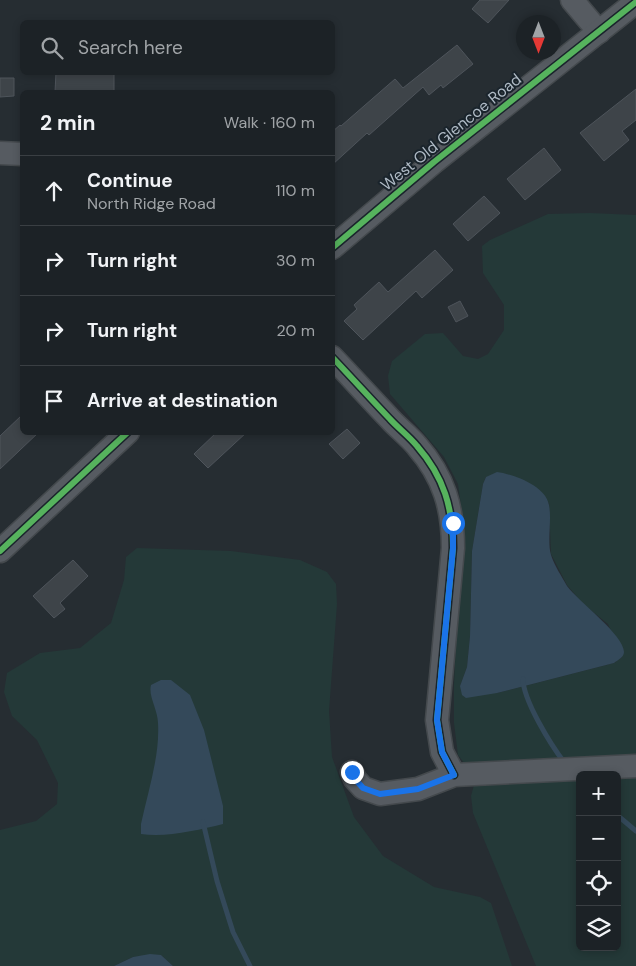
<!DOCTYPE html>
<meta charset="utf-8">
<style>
body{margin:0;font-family:"DM Sans",sans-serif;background:#252a2e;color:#f1f3f6}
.controls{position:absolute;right:15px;bottom:15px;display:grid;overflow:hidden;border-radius:8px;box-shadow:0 2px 8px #0003}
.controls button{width:45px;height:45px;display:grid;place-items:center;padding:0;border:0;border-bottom:1px solid #3a3f43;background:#1c2226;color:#f1f3f6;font:25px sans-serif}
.compass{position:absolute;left:516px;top:15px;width:45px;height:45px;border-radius:50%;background:#1c2226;box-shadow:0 2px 8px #0003;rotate:180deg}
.stop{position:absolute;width:15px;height:15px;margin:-11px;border:4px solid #1a73e8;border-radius:50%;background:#fff}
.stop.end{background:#1a73e8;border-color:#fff;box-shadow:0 1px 5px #0008}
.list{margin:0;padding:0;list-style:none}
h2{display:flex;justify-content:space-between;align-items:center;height:65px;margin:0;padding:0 20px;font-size:21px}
h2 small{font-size:16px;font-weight:400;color:#a0a4a7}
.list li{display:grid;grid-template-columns:32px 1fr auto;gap:15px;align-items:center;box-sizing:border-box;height:70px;padding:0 20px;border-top:1px solid #3a3f43}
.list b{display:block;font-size:19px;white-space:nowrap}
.list p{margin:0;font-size:16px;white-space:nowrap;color:#a0a4a7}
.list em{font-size:16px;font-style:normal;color:#a0a4a7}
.icon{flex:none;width:28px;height:28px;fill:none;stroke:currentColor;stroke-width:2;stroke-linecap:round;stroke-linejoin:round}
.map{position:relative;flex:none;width:636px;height:966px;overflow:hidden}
.search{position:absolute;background:#1c2226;box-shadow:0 2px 8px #0003;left:20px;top:20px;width:315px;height:55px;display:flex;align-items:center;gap:12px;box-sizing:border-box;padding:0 18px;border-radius:8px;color:#a0a4a7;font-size:19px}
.panel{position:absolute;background:#1c2226;box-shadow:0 2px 8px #0003;left:20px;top:90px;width:315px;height:345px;border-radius:8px}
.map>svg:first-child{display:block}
.green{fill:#243938;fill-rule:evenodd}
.water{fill:#34495a}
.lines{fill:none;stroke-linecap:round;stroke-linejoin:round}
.stream{stroke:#34495a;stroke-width:5}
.building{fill:#3e4449;stroke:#4e545b}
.minor-casing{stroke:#44494d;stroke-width:25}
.minor{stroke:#565b61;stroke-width:22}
.cycleway-casing{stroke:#1a242c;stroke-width:9}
.cycleway{stroke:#56b35d;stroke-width:6}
.route{stroke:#1a73e8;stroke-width:6}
.labels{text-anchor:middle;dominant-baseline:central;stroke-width:4;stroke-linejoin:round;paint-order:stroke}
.street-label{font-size:16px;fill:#afbac5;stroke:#1a242c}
</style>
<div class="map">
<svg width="636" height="966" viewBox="0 0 636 966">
<rect width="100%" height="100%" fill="#262d32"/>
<g class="green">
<path d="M590,213L636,215V759L483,766L464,763L458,755L454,723V685L462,513L458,484L444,457L390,394L388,376L392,361L425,334L443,333L463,356L478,359L488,354L504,330V305L483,273L482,246L490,240L548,214ZM486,477L549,503L551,554L567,585L583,604L608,624L622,657L614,663L497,693L460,686L467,667L470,636L472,551L483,484Z"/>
<polygon points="137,548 231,551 300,560 327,572 336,584 337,604 329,711 332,757 354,817 383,856 434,887 480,897 491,903 512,966 173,966 161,955 133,957 114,966 0,966 0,830 36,821 57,804 58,783 37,740 12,716 4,692 7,673 40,653 80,648 111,623 124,580 126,557"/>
<polygon points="636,774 636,966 536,966 473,813 471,796 474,785 580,776 580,947 617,947 617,775"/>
</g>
<g class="water">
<path d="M497,472C513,474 546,486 549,505C552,520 547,541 551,555C554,565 562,577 567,586C579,602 624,635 624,652C624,657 618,660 614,663L497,693L466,698L462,695L460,686L467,667L470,636L472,551L483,484L486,477Z"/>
<path d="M161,680H171L190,695L204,730L223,806V824C198,830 166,838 141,834V824C148,791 160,756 158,723C158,710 148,696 151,685Z"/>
<polygon points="150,954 161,955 173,966 114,966 133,957"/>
</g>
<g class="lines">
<g class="stream">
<path d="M523,679C523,700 551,745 564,762"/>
<polyline points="574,775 580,783"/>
<polyline points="617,815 636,831"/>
<polyline points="203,822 217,881 233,932 250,966"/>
</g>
</g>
<g class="building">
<polygon points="480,0 509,0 488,23 472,9"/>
<polygon points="457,45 473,64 443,88 441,85 429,95 423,87 369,135 367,133 332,165 332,132 340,125 341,126 395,79 403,88"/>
<polygon points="56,72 114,72 114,92 55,92"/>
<polygon points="0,78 14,78 14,96 0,97"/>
<polygon points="636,89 636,120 622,131 629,140 604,161 580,133"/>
<polygon points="544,148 561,170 525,200 507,179"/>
<polygon points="484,196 500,213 468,241 453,224"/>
<polygon points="435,250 453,270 422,298 416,291 363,340 344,321 357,309 354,305 379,282 388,292"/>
<polygon points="460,301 468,316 456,322 448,307"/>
<polygon points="22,415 22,432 39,432 0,469 0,436"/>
<polygon points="347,429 360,443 343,459 329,444"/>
<polygon points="217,432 247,432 208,468 194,454"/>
<polygon points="73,560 88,576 60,603 65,609 54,618 33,596"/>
</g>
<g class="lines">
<g class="minor-casing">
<g id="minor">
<polyline points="572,0 599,32"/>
<polyline points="0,153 22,154"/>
<polyline points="332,248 434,162 636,2"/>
<path d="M332,357C352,378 370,398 390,419C398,428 409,436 417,446C444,477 453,508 453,548L437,720L442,752L454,775"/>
<polyline points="0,551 128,432"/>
<polyline points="352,772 355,779 363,788 380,794 418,789 454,775 636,766"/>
</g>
</g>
<use href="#minor" class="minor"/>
<g class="cycleway-casing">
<g id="cycleway">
<polyline points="332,248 434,162 636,2"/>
<path d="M332,357C352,378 370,398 390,419C398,428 409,436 417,446C444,477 453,508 453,548L437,720L442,752L454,775"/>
<polyline points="0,551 128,432"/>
</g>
</g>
<use href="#cycleway" class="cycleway"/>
</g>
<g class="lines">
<polyline class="route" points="352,772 355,779 363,788 380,794 418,789 454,775 442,752 437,720 453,548 453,523"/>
</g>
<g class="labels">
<g class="street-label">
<text transform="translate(451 132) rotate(-39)">West Old Glencoe Road</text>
</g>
</g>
</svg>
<div class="controls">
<button>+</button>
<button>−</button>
<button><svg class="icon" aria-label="locate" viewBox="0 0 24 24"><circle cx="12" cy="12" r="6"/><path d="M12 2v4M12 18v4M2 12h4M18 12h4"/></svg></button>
<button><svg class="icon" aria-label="layers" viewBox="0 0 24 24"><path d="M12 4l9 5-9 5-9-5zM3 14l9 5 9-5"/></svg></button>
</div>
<svg class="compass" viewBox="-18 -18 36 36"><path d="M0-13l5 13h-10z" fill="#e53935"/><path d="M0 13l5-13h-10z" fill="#a0a4a7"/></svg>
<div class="stop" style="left:453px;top:523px"></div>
<div class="stop end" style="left:352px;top:772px"></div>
<div class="search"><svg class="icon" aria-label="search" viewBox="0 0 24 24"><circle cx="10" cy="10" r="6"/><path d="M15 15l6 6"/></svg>Search here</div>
<section class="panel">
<h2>2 min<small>Walk · 160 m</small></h2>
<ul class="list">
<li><svg class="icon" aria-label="ahead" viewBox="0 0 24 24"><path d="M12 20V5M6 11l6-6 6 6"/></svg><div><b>Continue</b><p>North Ridge Road</p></div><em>110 m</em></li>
<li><svg class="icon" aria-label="right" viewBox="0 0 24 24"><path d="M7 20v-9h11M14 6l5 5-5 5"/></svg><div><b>Turn right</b></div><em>30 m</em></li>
<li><svg class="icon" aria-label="right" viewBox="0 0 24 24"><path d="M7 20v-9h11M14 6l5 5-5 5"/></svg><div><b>Turn right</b></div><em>20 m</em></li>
<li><svg class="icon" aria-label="arrive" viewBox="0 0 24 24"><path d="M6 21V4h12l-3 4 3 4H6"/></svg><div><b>Arrive at destination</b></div></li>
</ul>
</section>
</div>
